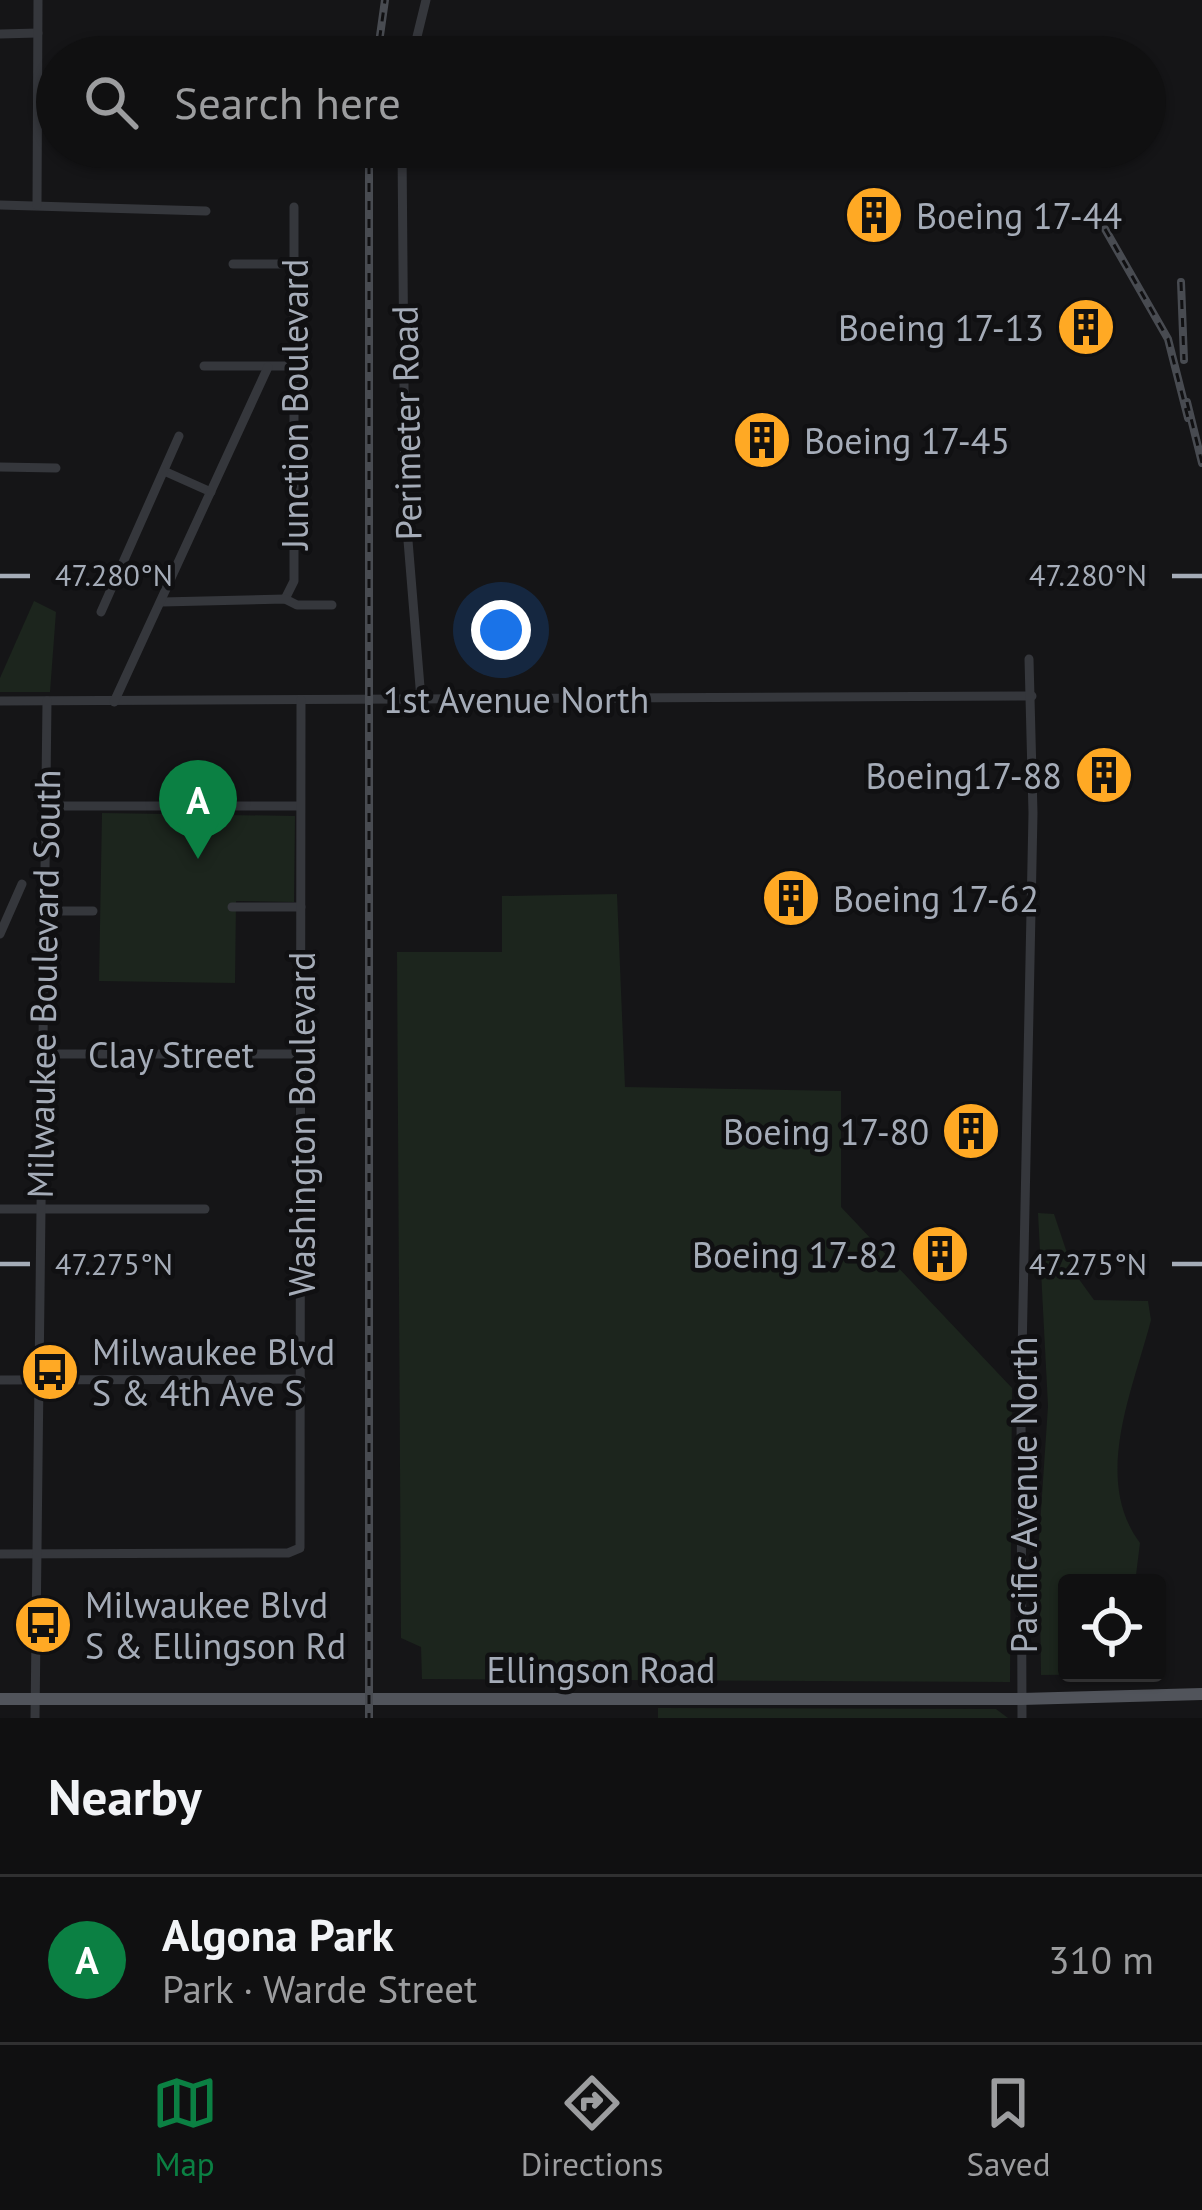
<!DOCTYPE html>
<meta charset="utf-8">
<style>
body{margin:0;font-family:"PT Sans",sans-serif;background:#1e1e1f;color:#f1f3f6}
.controls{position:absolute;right:36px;bottom:36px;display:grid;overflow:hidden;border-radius:12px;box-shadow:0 3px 9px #0004}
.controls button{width:108px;height:108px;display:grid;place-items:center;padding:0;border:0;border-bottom:3px solid #303031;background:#101011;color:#f1f3f6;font:60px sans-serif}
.you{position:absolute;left:501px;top:630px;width:42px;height:42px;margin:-30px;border:9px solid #fff;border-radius:50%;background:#1a73e8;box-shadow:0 0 0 18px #1a73e833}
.badge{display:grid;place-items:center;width:78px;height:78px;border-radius:50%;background:#0b8043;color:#fff;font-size:39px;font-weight:700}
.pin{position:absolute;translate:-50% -99px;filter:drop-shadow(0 3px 6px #0008)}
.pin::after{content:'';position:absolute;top:63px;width:42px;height:36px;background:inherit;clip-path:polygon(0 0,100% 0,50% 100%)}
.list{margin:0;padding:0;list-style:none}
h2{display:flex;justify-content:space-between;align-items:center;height:156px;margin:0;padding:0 48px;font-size:51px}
h2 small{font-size:39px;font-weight:400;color:#9c9d9f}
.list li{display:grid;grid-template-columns:78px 1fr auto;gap:36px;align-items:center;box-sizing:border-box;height:168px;padding:0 48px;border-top:3px solid #303031}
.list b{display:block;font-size:45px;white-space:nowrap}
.list p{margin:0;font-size:39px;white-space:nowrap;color:#9c9d9f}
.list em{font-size:39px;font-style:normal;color:#9c9d9f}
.icon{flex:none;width:66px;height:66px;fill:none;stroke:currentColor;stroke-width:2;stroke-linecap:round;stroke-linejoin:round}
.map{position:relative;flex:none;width:1202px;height:1718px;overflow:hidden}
.search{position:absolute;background:#101011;box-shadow:0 3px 9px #0004;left:36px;right:36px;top:36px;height:132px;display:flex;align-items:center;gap:30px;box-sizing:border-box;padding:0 42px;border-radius:66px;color:#9c9d9f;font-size:45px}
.sheet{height:324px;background:#101011}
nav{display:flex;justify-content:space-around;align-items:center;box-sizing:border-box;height:168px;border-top:3px solid #303031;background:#101011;font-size:33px;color:#9c9d9f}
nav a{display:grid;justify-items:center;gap:6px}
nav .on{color:#0b8043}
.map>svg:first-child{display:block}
.green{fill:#1c251d}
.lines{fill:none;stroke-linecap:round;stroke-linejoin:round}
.minor{stroke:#35373c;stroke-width:9}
.major{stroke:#51545b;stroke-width:12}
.rail-casing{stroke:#484b51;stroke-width:8}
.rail{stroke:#101012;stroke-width:3;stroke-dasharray:9;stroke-linecap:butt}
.ticks{fill:none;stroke:#a5acb8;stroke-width:4.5}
.labels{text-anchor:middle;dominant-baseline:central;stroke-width:9;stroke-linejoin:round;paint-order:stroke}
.poi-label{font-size:36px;fill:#a5acb8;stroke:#101012;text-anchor:start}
.street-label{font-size:36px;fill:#a5acb8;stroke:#101012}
.ticks-label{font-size:30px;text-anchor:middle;fill:#a5acb8;stroke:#101012;stroke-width:9;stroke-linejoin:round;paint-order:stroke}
</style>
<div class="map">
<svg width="1202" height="1718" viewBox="0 0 1202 1718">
<rect width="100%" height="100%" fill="#151517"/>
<g class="green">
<polygon points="34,601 56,612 50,692 0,692 0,678"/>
<polygon points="102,813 295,816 294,902 236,901 235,983 99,981"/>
<polygon points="617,894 625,1087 841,1091 841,1207 1012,1388 1010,1682 422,1679 421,1647 401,1638 397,952 502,952 502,896"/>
<path d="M1038,1213L1054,1214L1073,1271L1094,1300L1148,1301L1151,1320C1133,1390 1092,1479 1140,1543L1135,1583H1067V1673L1135,1674L1041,1675L1039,1540L1048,1406Z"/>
<polygon points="658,1708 996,1709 1008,1718 658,1718"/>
</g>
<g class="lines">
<g class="minor">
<polyline points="0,34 38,33"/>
<polyline points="412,57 426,0"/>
<polyline points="402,147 405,504 421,699"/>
<polyline points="0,205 206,211"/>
<polyline points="37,205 38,0"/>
<polyline points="233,264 293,264"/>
<polyline points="204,366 293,366"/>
<polyline points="0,467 56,468"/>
<polyline points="164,471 211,492"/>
<polyline points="285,599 294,581 294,207"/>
<polyline points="162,602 285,599 297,605 332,605"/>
<polyline points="101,612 179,436"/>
<polyline points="0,701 1032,696"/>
<polyline points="114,702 268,367"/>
<polyline points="44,806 300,806"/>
<polyline points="232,907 301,907"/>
<polyline points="42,911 93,911"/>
<polyline points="0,934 22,884"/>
<polyline points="42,1054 301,1054"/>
<polyline points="0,1209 205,1209"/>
<polyline points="0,1380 301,1379"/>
<polyline points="0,1554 288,1553 300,1548 301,700"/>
<polyline points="35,1718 47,701"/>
<polyline points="1022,1718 1021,1404 1033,813 1029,659"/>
</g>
<polyline class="major" points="0,1699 1022,1699 1202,1694"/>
<g class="rail-casing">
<g id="rail">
<polyline points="377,57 385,0"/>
<polyline points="369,147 369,1718"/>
<polyline points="1105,229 1168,339 1188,418"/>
<polyline points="1181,282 1184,360"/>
<polyline points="1187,402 1202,463"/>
</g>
</g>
<use href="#rail" class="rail"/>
</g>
<path class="ticks" d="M0,576H30M1172,576H1202M0,1264H30M1172,1264H1202"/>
<defs>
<g id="building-disc" transform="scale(3)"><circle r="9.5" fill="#ffa924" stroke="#101012"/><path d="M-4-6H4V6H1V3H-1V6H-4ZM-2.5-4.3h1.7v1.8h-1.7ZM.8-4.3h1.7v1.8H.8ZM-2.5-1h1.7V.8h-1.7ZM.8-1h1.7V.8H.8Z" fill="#111"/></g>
<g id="bus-disc" transform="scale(3)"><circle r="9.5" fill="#ffa924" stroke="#101012"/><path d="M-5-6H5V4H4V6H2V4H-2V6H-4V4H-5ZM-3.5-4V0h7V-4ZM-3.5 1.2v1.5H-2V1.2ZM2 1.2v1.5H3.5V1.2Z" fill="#111"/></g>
</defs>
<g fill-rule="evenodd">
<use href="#building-disc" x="874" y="215"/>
<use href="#building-disc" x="1086" y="327"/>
<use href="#building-disc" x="762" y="440"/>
<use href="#building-disc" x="1104" y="775"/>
<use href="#building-disc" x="791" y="898"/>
<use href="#building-disc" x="971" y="1131"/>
<use href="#building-disc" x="940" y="1254"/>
<use href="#bus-disc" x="50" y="1372"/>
<use href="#bus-disc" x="43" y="1625"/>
</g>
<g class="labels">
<g class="poi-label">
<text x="916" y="215">Boeing 17-44</text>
<text x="1044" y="327" text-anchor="end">Boeing 17-13</text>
<text x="804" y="440">Boeing 17-45</text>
<text x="1062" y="775" text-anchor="end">Boeing17-88</text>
<text x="833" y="898">Boeing 17-62</text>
<text x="929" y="1131" text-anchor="end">Boeing 17-80</text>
<text x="898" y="1254" text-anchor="end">Boeing 17-82</text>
<text x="92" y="1351">Milwaukee Blvd<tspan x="92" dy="41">S &amp; 4th Ave S</tspan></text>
<text x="85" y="1604">Milwaukee Blvd<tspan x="85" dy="41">S &amp; Ellingson Rd</tspan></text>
</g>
<g class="street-label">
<text transform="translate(294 404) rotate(-90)">Junction Boulevard</text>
<text transform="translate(406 423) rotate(-91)">Perimeter Road</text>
<text x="516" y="699">1st Avenue North</text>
<text transform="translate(43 984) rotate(-89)">Milwaukee Boulevard South</text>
<text x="171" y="1054">Clay Street</text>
<text transform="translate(301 1124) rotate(-90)">Washington Boulevard</text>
<text transform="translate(1023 1495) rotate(-90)">Pacific Avenue North</text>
<text x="601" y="1669">Ellingson Road</text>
</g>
</g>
<g class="ticks-label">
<text x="114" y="586">47.280°N</text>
<text x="1088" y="586">47.280°N</text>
<text x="114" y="1275">47.275°N</text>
<text x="1088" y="1275">47.275°N</text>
</g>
</svg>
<div class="controls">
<button><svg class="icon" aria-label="locate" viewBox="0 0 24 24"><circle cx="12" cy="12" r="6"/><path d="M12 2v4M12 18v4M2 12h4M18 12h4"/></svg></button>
</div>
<div class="you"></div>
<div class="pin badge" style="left:198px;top:859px">A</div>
<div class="search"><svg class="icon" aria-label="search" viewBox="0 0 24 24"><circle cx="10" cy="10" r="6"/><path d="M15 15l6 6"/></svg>Search here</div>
</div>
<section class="sheet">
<h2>Nearby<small></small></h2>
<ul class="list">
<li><span class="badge">A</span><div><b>Algona Park</b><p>Park · Warde Street</p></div><em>310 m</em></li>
</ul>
</section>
<nav>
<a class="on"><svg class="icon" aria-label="map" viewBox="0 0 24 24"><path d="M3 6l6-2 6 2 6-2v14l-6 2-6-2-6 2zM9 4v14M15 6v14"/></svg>Map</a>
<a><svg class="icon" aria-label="directions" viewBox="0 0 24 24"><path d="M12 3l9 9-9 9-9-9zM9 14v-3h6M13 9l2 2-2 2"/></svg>Directions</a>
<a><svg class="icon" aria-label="saved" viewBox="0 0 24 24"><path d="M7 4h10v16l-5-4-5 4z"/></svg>Saved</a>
</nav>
